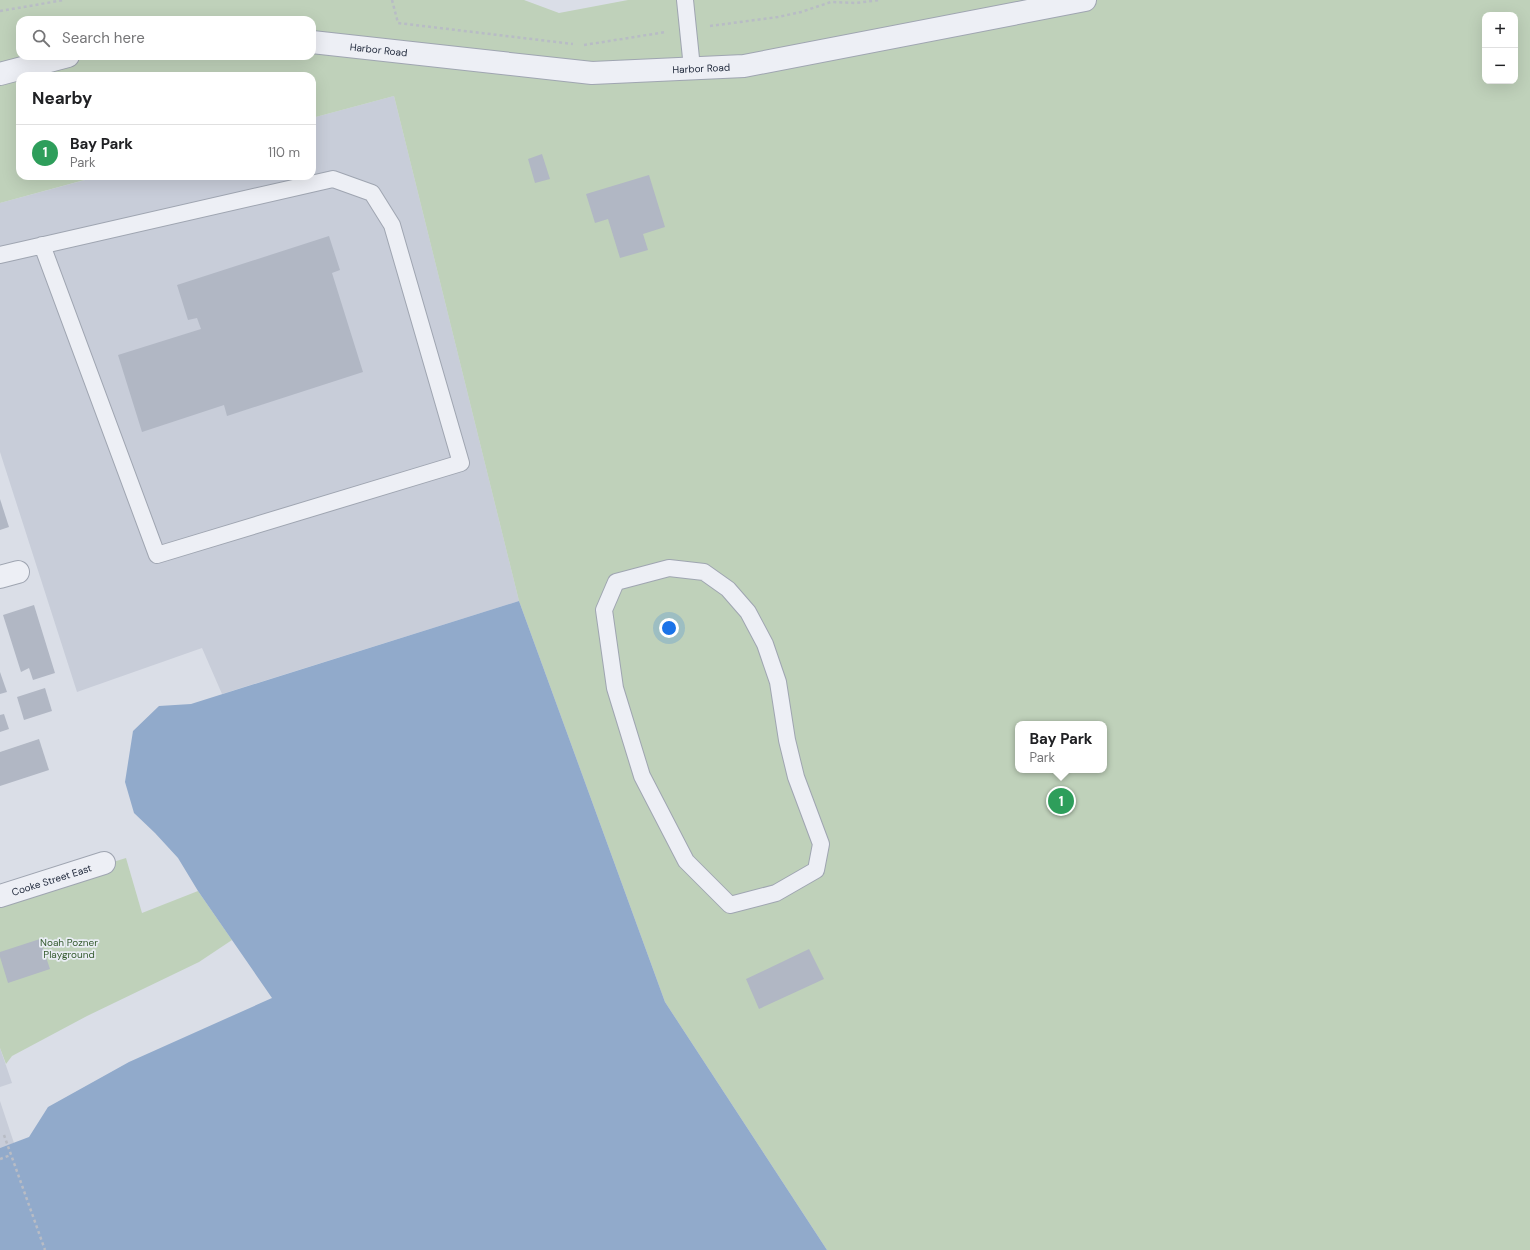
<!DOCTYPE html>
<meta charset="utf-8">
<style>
body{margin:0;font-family:"DM Sans",sans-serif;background:#f6f6f6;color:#202124}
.controls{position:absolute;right:12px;top:12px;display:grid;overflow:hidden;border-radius:8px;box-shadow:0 4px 16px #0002}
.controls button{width:36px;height:36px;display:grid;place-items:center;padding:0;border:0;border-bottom:1px solid #e0e0e0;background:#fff;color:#202124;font:20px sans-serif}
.you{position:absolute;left:669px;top:628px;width:14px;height:14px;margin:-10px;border:3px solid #fff;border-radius:50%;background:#1a73e8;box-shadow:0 0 0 6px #1a73e833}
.badge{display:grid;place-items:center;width:26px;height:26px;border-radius:50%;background:#db3042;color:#fff;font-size:13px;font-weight:700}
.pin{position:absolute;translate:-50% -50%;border:2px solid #fff;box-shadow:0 1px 4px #0006}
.popup{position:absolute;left:1015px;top:721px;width:92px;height:52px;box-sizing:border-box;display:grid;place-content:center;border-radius:8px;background:#fff;filter:drop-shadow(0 1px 3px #0005);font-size:13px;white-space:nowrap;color:#757577}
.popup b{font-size:15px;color:#202124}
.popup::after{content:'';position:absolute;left:50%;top:100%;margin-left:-8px;border:8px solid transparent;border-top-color:#fff}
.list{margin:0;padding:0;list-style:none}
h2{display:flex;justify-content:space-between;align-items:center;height:52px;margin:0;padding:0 16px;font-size:17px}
h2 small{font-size:13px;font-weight:400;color:#757577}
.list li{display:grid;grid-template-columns:26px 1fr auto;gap:12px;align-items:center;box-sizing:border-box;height:56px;padding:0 16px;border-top:1px solid #e0e0e0}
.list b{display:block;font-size:15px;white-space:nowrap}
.list p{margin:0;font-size:13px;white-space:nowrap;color:#757577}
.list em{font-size:13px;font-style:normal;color:#757577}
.icon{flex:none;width:22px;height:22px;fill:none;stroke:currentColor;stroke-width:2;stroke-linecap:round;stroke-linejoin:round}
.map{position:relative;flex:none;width:1530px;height:1250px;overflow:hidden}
.search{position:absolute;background:#fff;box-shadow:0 4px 16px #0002;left:16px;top:16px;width:300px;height:44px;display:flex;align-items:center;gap:10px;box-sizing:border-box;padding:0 14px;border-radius:12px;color:#757577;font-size:15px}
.panel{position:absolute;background:#fff;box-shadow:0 4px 16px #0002;left:16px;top:72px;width:300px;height:108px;border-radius:12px}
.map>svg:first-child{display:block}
.built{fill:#c8cdd9}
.green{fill:#bfd1ba;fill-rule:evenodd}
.water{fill:#91aacb}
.building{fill:#b1b7c4}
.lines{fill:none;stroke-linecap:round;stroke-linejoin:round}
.service-casing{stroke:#9fa5b1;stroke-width:18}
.minor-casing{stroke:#9fa5b1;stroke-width:24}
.path{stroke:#b8bcc5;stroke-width:2.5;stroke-dasharray:3 3;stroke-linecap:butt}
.service{stroke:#edeff5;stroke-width:16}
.minor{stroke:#edeff5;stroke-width:22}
.labels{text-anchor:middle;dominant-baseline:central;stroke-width:3.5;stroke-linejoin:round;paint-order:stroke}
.street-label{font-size:10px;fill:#232c3e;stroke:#e9edf4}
.park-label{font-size:10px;fill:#355b2f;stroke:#e9edf4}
</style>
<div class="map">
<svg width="1530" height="1250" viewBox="0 0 1530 1250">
<rect width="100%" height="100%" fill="#dadee7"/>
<g class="built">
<polygon points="394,96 519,601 222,694 202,648 77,692 0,452 0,203 100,176 312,176 312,118"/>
<polygon points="0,1048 12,1083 0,1087"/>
<polygon points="0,1101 14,1143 0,1148"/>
</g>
<g class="green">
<path d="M0,0H524L559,13L628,0H1530V1250H827L665,1002L519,601L394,96L312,118V76H20V176H99L0,203ZM1485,15H1515V81H1485ZM20,20H312V56H20ZM1018,724H1104V770H1018Z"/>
<polygon points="126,858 142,913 198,891 232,940 199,962 87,1016 12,1056 6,1064 0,1048 0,897"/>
</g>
<polygon class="water" points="519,601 665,1002 827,1250 0,1250 0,1148 29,1137 48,1107 129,1062 272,998 198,891 178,858 155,833 134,813 125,782 133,731 159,706 191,704"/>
<g class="building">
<polygon points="542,154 550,179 535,183 528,159"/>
<polygon points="649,175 665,227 643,234 648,250 620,258 608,219 595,223 586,194"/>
<polygon points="329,236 340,270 332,273 363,372 227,416 224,405 142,432 118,355 201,329 197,318 188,320 177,285"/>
<polygon points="0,499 9,527 0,530"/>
<polygon points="34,605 55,673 33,680 29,668 21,672 3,615"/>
<polygon points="0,672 7,692 0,694"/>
<polygon points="45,688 52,711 24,720 17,697"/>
<polygon points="4,714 9,729 0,732 0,715"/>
<polygon points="39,739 49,770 0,786 0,752"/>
<polygon points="40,939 50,969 8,983 0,957 0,952"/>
<polygon points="809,949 824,979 759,1009 746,979"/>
</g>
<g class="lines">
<g class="service-casing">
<g id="service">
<polyline points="685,0 692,68"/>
<polyline points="0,255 22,250 333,179 372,193 392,225 461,463 157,555 42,245"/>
<polygon points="669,568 704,572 728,589 748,612 765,644 778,682 787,740 796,777 821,844 816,870 776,893 730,905 686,861 642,776 615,688 604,610 616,582"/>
</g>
</g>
<g class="minor-casing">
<g id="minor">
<path id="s1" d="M312,42L592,73L744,66L1085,0"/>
<polyline points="0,74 68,56"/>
<polyline points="0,577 18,572"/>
<path id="s2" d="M0,896L104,863"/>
</g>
</g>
<g class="path">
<polyline points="392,0 398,23 573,44"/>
<polyline points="0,11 64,0"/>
<polyline points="710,26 778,17 801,12 831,2 856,3 880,0"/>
<polyline points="584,45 666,32"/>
<polyline points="4,1135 45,1250"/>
<polyline points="0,1159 11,1155"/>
</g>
<use href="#service" class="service"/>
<use href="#minor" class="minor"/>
</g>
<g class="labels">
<g class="street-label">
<text stroke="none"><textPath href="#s1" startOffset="67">Harbor Road</textPath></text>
<text stroke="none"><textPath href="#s1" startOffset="391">Harbor Road</textPath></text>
<text stroke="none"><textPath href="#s2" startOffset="54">Cooke Street East</textPath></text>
</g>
<g class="park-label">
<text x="69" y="942">Noah Pozner<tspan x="69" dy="12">Playground</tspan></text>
</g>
</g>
</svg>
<div class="controls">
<button>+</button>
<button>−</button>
</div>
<div class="you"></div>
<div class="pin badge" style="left:1061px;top:801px;background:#2e9e5b">1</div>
<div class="popup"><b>Bay Park</b>Park</div>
<div class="search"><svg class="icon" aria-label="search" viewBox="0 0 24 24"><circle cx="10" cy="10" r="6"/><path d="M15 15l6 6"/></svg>Search here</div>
<section class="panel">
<h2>Nearby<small></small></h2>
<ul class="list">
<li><span class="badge" style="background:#2e9e5b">1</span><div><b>Bay Park</b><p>Park</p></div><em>110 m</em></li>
</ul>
</section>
</div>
